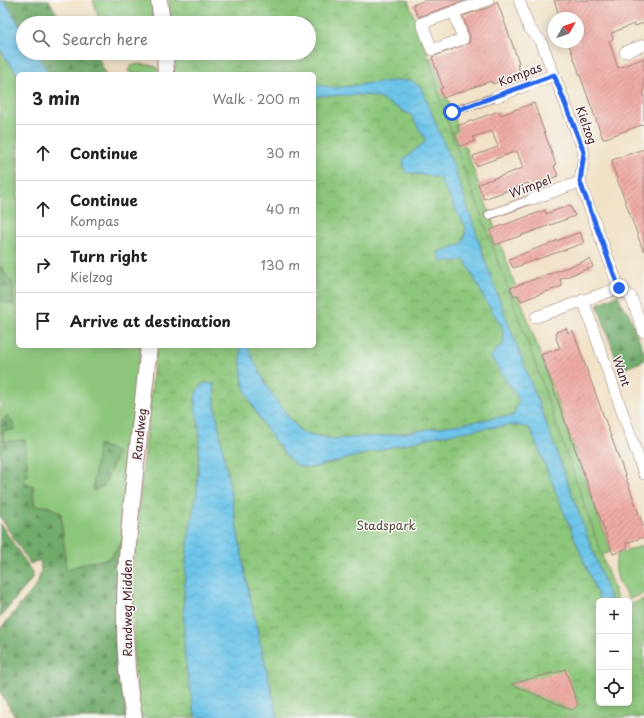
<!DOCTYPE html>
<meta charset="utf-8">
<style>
body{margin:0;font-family:"Playpen Sans",sans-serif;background:#f2f2f2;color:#222}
.controls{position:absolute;right:12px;bottom:12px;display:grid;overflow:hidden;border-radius:6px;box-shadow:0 2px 10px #0003}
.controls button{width:36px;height:36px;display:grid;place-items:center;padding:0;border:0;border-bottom:1px solid #e0e0e0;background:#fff;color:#222;font:20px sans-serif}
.compass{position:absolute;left:548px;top:12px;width:36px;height:36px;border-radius:50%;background:#fff;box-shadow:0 2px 10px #0003;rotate:50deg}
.stop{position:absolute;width:12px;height:12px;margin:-9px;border:3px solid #2563eb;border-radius:50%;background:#fff}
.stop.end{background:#2563eb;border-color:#fff;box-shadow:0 1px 4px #0008}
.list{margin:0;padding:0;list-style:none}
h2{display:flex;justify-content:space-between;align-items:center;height:52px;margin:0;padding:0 16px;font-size:17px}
h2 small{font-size:13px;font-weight:400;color:#767676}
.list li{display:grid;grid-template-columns:26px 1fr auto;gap:12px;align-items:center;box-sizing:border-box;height:56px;padding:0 16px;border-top:1px solid #e0e0e0}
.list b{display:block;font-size:15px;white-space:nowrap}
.list p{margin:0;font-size:13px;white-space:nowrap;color:#767676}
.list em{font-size:13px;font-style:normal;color:#767676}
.icon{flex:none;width:22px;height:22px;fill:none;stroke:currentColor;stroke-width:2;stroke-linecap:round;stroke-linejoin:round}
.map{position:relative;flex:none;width:644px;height:718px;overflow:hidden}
.search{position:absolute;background:#fff;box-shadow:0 2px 10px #0003;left:16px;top:16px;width:300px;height:44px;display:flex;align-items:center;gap:10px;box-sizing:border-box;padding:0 14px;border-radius:22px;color:#767676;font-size:15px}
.panel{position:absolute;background:#fff;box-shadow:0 2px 10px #0003;left:16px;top:72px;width:300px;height:276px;border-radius:6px}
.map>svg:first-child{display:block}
.grass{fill:#8bc67a;stroke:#6a7252}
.forest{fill:url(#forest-firs);stroke:#5d654a}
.park{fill:url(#park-crowns);stroke:#6a7252}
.water{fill:url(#water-waves);stroke:#5b728a}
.building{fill:url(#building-hatch)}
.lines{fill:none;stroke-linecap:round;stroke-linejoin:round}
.pedestrian-casing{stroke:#9e8079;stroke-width:10}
.minor-casing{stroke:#9e8079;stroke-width:12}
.secondary-casing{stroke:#9e8079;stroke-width:18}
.pedestrian{stroke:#fff;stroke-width:8}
.minor{stroke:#fff;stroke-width:11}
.secondary{stroke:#fff;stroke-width:16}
.route{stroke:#2563eb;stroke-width:5}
.labels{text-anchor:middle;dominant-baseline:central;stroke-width:3;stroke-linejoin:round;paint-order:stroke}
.street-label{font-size:12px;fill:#4a1f2b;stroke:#f6f6f2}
.park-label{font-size:12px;fill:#5e5143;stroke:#f6f6f2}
</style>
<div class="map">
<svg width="644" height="718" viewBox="0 0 644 718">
<defs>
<pattern id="forest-firs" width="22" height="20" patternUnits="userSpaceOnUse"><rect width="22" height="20" fill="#70ab6a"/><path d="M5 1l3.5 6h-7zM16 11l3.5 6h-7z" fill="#5e8b57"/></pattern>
<pattern id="park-crowns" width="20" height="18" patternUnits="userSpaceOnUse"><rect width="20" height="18" fill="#8bc67a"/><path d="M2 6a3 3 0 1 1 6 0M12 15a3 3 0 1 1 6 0" fill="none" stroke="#74a064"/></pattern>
<pattern id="water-waves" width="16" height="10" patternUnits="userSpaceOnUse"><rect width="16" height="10" fill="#6cc4e9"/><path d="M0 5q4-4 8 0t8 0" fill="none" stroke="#5fa8c8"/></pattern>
<pattern id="building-hatch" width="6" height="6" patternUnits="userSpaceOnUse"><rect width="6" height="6" fill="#efaba4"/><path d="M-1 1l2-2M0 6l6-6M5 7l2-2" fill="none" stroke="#c48b86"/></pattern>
</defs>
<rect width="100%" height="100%" fill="#f6f6f2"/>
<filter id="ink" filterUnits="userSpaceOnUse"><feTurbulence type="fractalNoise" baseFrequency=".025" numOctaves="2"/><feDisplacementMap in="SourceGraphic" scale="8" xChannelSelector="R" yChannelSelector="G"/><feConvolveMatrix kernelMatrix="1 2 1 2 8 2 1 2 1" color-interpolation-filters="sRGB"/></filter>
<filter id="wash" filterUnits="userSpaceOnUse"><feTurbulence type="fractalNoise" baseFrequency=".012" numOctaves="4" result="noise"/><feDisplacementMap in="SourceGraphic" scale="16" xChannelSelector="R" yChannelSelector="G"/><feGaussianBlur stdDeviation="0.9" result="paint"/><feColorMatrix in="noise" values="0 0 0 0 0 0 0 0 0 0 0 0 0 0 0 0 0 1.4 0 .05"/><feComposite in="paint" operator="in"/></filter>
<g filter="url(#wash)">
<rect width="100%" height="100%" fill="#f1e2c7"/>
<g class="grass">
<polygon points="93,0 152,0 154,23 100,23"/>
<polygon points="0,49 18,75 18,346 142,346 138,366 123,540 109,559 90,562 66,570 61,513 50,507 34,505 33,486 23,481 28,475 25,441 4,442 3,431 15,429 8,415 0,424"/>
<path d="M118,53H152C141,60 129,58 118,53Z"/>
<polygon points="432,57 492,220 611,551 595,559 361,81"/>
<polygon points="138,64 150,65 157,67 159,74 132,74 128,71 131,66"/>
<path d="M644,545V594L629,599C620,586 611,570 618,554Z"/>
</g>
<g class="forest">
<polygon points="4,0 49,0 62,23 23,23 23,31"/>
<polygon points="36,53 93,53 99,59 106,74 49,74"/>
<polygon points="0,266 12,282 14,305 0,301"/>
<polygon points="618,295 623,307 628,311 644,352 644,361 620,370 597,304"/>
<polygon points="8,415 16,429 3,431 4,441 25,440 28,475 23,481 33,486 34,505 50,507 61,513 66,569 90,562 109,559 123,540 126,718 16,718 0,692 0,629 37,585 41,571 40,560 30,564 0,517 0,424"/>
<polygon points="98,444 118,453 104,486 93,491"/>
<polygon points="0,523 32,572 32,579 0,618"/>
</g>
<polygon class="park" points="169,0 408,0 429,58 441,102 460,157 529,346 618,601 599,601 599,703 629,703 629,605 644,599 644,718 141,718 133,661 134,552 156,346 314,346 314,74 174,74 173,53 309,53 309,23 171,23"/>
<g class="water">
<polygon points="0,0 4,0 23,31 23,53 36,53 49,74 18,75 0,49"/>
<path d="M410,80L421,87L455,170L492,280L541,409L611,601H600L530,428L514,425L480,429L437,436L384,449L312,468C307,468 302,468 297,465C282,456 246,401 243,383C241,371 241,358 240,346H247L266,385L285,412L301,432L332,439L384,436L478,421L499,417L513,416L519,400L490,356L504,343L502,327L485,300L465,260L441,262L438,252L460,245L464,239L466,228L439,178L405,172L403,160L426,141L411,115L379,98L367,95L320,96L314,98V87L319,85L336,88L378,82Z"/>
<path d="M205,383L214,384L215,406L249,594L278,718H196C189,689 184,661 184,631C183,599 185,567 189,535C191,520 195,505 197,490C198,477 198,463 199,450C199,443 200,434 199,426C196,411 189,392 205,383Z"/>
</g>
<g id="blocks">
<g class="building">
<polygon points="425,0 467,0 418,17 413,5"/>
<polygon points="554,0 644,0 644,23 635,26 634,24 611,33 613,39 609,41 618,68 644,58 644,124 603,139 568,42 578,42 578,18 560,18"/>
<polygon points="497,1 519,63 517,64 521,74 493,84 491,81 443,98 440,89 443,88 432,57 469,43 470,37 463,16 490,7"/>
<polygon points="534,103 556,165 554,166 558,176 530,186 528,183 484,199 478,184 523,168 517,151 476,166 473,156 498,147 492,131 473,137 475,141 460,146 455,133 459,131 457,126 499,111 500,115"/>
<polygon points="644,149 644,250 643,250 612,165 613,164 612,160"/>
<polygon points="570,205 575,216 495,245 490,230 545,210 546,214"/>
<polygon points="580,232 584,243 513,268 509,259"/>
<polygon points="590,259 593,267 560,279 562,286 521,301 518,295 514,296 510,288"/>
<polygon points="566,328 568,333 573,331 644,528 644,537 626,543 628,548 613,554 541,355 560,348 556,338 557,337 556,332"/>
<polygon points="565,669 578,705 572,710 511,684 556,672 559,672"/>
</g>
</g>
</g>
<g filter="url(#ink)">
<use href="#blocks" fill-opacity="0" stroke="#9e8079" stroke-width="1"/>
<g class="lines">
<g class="pedestrian-casing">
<g id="pedestrian">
<polyline points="452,112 496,97"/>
<polyline points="489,215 532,199"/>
</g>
</g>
<g class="minor-casing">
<g id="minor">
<polyline points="519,0 529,28 541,41 584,152 580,182 619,288"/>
<polyline points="454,12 463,39 432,50 422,23 488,0"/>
<polyline points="625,52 644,45"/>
<polyline points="496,97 554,75"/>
<polyline points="532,199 580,182"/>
<polyline points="619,288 631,297 644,332"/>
<polyline points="583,300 644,474"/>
<polyline points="536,317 619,288"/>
</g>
</g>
<g class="secondary-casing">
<g id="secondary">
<polyline points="159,0 162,23"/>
<polyline points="165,53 166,74"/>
<path d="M134,718C118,637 126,554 135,473C140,431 144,388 149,346"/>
</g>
</g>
<use href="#pedestrian" class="pedestrian"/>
<use href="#minor" class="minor"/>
<use href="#secondary" class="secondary"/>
</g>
</g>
<g class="lines" filter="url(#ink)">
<polyline class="route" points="452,112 554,75 584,152 580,182 619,288"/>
</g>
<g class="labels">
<g class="street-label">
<text transform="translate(520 74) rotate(-21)">Kompas</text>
<text transform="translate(587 125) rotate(70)">Kielzog</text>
<text transform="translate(530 186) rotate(-20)">Wimpel</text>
<text transform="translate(622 371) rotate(71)">Want</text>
<text transform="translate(139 434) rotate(-84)">Randweg</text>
<text transform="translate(127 608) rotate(-90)">Randweg Midden</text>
</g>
<g class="park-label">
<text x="386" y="525">Stadspark</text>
</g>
</g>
</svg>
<div class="controls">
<button>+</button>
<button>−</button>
<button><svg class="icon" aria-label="locate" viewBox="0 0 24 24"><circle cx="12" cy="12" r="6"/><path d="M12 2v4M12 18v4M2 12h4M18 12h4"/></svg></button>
</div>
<svg class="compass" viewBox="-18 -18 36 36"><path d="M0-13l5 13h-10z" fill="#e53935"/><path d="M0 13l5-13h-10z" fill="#767676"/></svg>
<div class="stop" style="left:452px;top:112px"></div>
<div class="stop end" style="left:619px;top:288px"></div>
<div class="search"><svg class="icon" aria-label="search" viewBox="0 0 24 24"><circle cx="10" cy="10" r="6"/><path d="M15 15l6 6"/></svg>Search here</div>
<section class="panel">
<h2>3 min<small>Walk · 200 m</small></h2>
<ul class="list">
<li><svg class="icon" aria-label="ahead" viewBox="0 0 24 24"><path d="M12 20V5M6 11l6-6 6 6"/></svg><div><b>Continue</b></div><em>30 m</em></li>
<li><svg class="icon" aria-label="ahead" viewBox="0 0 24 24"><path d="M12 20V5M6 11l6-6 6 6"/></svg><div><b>Continue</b><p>Kompas</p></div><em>40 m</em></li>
<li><svg class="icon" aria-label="right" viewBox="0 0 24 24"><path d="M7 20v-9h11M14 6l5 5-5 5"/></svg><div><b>Turn right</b><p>Kielzog</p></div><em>130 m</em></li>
<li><svg class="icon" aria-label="arrive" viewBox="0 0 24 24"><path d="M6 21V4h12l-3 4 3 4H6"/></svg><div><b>Arrive at destination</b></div></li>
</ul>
</section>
</div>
